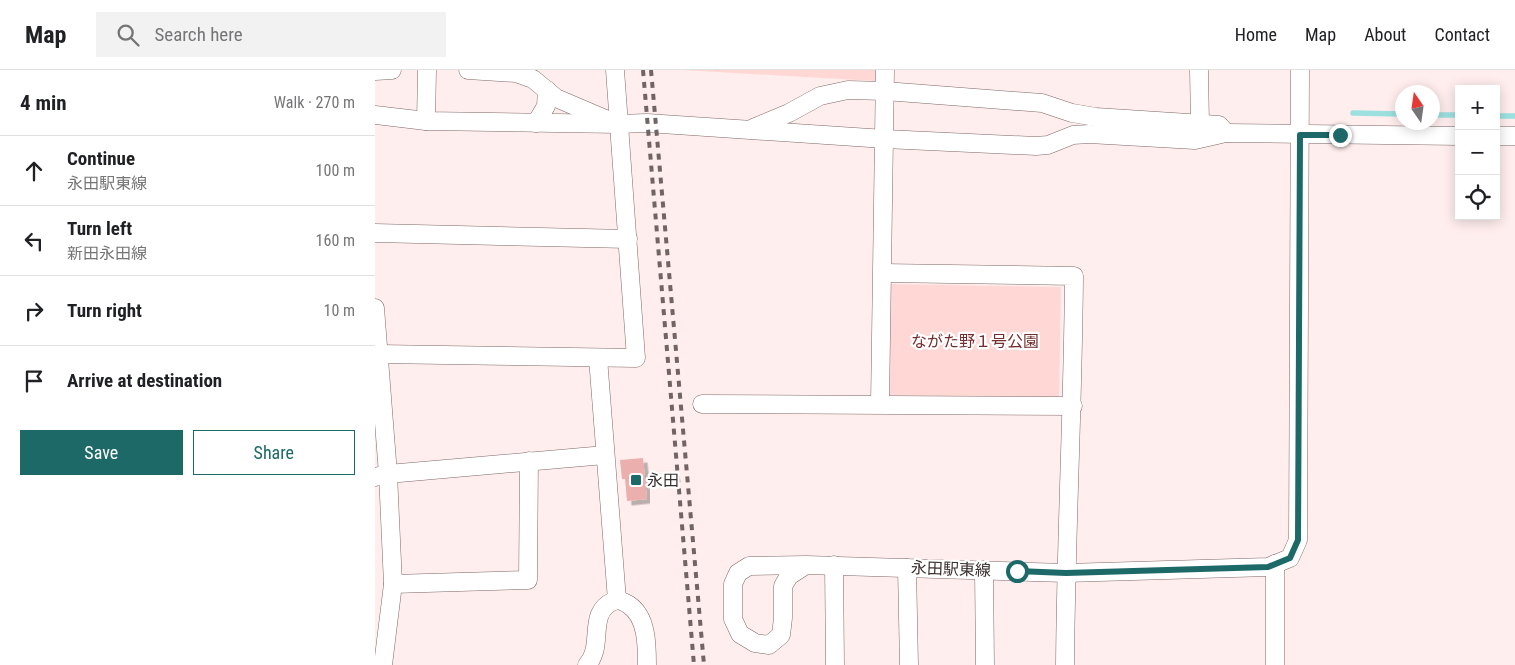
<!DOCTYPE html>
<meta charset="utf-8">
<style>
body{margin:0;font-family:"Roboto Condensed","Noto Sans JP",sans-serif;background:#f2f2f2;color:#202124}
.controls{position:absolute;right:15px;top:15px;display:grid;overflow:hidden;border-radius:0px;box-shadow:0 2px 12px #0003}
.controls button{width:45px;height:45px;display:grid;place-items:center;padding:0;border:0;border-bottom:1px solid #e0e0e0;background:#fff;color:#202124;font:25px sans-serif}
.compass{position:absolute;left:1020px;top:15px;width:45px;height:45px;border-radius:50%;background:#fff;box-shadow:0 2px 12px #0003;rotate:347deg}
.stop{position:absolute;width:15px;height:15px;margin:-11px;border:4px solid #1c6968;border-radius:50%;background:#fff}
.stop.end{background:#1c6968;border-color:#fff;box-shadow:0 1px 5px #0008}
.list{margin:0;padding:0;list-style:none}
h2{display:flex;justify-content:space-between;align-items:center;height:65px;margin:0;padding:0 20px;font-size:21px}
h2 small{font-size:16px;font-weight:400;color:#757577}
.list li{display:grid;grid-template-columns:32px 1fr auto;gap:15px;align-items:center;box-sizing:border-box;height:70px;padding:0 20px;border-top:1px solid #e0e0e0}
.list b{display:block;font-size:19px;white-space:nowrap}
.list p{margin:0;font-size:16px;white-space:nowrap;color:#757577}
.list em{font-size:16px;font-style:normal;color:#757577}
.actions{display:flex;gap:10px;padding:15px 20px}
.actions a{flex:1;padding:11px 0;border:1px solid #1c6968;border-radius:0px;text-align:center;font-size:18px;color:#1c6968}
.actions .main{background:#1c6968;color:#fff}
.icon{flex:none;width:28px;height:28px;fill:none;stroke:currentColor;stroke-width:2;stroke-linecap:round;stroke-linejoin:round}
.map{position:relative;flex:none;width:1140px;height:595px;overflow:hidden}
header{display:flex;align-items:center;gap:30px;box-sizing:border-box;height:70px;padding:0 25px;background:#fff;border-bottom:1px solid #e0e0e0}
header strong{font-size:24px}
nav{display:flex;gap:28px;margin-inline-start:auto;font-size:18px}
.search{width:350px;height:45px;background:#f2f2f2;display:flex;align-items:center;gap:12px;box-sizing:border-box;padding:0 18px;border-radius:0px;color:#757577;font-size:19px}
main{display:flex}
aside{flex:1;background:#fff}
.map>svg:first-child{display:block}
.green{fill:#ffd8d6}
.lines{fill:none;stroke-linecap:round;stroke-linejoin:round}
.stream{stroke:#9ce1e0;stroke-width:5.5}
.building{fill:#ebb0ad;filter:url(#shadow)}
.minor-casing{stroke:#7f6867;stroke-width:19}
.minor{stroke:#fff;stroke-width:18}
.rail{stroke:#716464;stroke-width:4;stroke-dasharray:6 6;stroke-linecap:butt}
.route{stroke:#1c6968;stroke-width:6}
.poi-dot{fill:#1c6968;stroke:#fff;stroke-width:2}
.labels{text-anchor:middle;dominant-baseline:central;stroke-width:4.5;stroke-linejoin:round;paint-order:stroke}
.park-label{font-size:16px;fill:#732d2e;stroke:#fff}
.poi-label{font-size:16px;fill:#3a2f2f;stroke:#fff;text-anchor:start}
.street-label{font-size:16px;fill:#3a2f2f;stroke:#fff}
</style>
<header>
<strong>Map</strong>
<div class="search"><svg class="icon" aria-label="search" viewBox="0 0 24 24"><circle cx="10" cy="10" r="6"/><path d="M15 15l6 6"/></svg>Search here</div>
<nav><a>Home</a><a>Map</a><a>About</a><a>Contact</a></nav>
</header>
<main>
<aside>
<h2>4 min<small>Walk · 270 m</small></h2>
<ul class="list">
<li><svg class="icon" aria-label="ahead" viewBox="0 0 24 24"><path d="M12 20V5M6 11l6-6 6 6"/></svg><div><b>Continue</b><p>永田駅東線</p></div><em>100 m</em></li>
<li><svg class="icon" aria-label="left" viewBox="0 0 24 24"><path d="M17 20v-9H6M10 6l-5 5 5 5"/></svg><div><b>Turn left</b><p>新田永田線</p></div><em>160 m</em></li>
<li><svg class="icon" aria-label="right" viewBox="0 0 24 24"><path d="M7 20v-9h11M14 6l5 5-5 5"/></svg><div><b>Turn right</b></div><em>10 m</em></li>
<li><svg class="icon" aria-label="arrive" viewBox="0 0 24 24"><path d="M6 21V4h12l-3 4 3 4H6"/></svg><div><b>Arrive at destination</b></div></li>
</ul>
<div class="actions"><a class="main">Save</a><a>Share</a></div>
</aside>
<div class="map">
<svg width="1140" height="595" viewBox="0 0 1140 595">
<defs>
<filter id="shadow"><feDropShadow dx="4.5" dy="4.5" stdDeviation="0" flood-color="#0004"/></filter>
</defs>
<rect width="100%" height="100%" fill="#ffeeed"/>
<g class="green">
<polygon points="308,0 500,0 500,11"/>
<polygon points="516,214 686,217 684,328 514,325"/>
</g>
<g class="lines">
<g class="stream">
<polyline points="978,43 1028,44"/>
<polyline points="1058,45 1084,45"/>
<polyline points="1121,46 1140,46"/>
</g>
</g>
<polygon class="building" points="268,388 272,429 252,431 250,409 247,409 245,390"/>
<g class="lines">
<g class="minor-casing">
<g id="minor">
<polyline points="93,0 141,3 158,9 181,28 235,51"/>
<polyline points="824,0 825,54"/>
<polyline points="0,1 17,0"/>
<polyline points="0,45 51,51 243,54 272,53 510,69 661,76 673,75 698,65 714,64 820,70 851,63 1084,66"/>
<polyline points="51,51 52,0"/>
<polyline points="161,53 171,36 172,20"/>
<polyline points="378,58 414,43 445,26 473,20 510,21 667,33 697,43 721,47 844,55 851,63"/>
<polyline points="1121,66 1140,66"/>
<polyline points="0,163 253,169"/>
<path d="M508,203L699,206C698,336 691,465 690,595"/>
<polyline points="0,238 13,404 18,514 8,595"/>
<polyline points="4,284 261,288 240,0"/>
<polyline points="223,288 242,530"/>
<polyline points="327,334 698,336"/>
<polyline points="505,334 510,0"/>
<polyline points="0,407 13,404 230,385"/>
<polyline points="431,495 414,506 408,516 408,548 406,565 394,575 380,573 365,564 358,549 358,514 363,503 374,496 431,495 691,503 893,497 915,488 923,470 925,0"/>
<polyline points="459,495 460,595"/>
<polyline points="532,498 534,595"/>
<polyline points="609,500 610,595"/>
<polyline points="18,514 153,510 154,391"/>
<path d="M212,595C230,576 211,542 239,531C244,529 249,532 254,535C272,547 272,575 272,595"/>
<polyline points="900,595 900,494"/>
</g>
</g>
<use href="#minor" class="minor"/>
<g class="rail">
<polyline points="268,0 319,595"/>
<polyline points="276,0 329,595"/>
</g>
</g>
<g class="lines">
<polyline class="route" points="642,501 691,503 893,497 915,488 923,470 925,65 965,65"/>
</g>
<rect class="poi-dot" x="255" y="404" width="12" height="12" rx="2.5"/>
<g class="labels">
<g class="park-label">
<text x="600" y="271">ながた野１号公園</text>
</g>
<g class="poi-label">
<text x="272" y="410">永田</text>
</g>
<g class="street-label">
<text transform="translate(576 499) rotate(2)">永田駅東線</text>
</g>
</g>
</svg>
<div class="controls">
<button>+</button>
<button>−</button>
<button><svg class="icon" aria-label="locate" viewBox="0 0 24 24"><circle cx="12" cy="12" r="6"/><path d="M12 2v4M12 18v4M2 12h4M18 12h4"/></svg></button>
</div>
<svg class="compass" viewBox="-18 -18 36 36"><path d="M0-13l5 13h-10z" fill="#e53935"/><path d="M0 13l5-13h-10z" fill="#757577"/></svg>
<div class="stop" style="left:642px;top:501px"></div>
<div class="stop end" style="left:965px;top:65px"></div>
</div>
</main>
